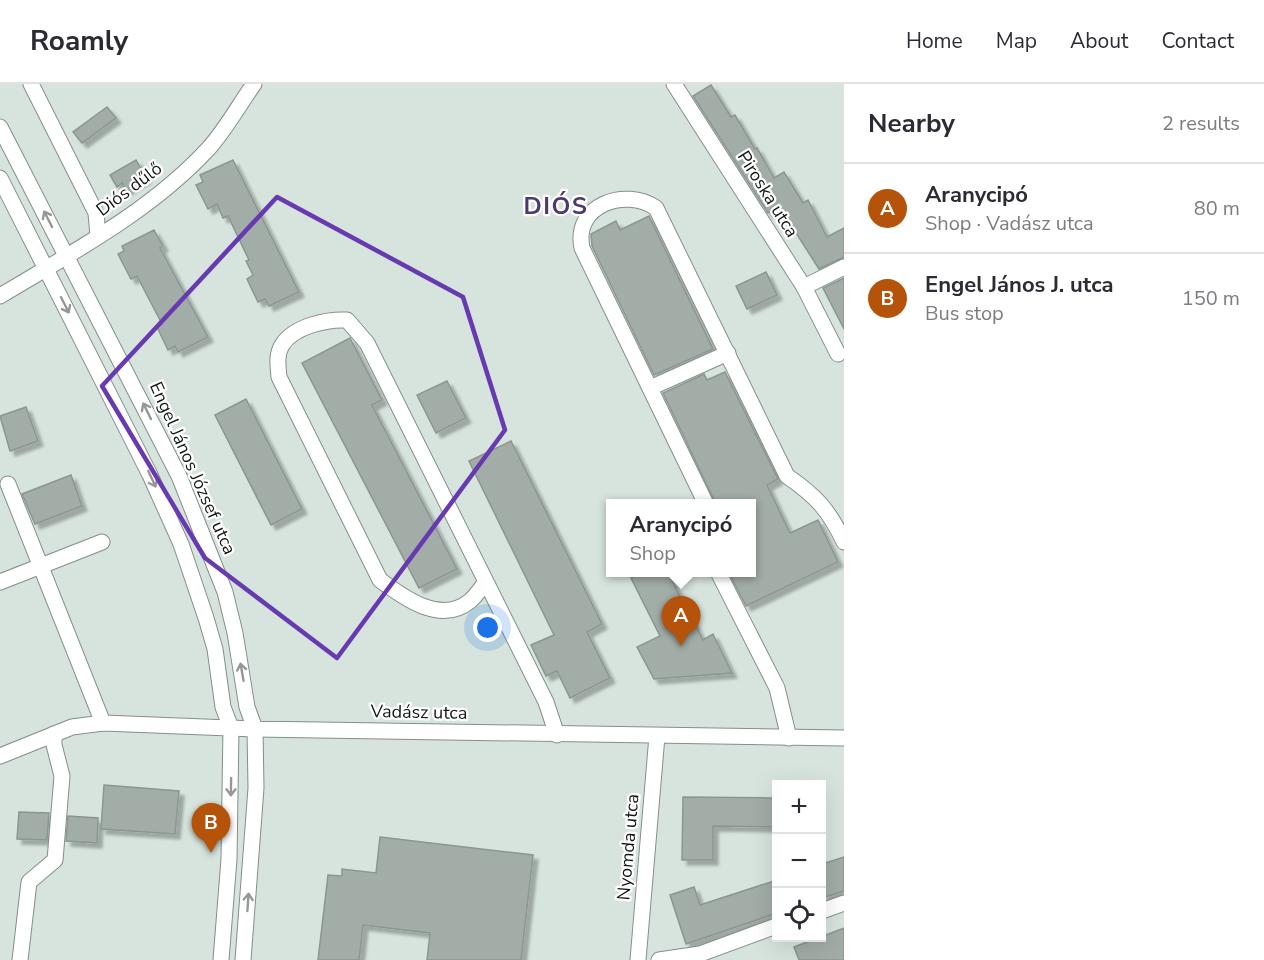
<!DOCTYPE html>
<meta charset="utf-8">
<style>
body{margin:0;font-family:"Nunito Sans",sans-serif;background:#f7f7f7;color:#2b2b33}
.controls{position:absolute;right:18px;bottom:18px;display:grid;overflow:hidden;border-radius:0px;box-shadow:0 6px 24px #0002}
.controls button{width:54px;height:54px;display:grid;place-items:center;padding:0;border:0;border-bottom:2px solid #e1e1e2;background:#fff;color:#2b2b33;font:30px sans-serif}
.you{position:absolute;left:488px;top:544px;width:21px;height:21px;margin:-15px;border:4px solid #fff;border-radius:50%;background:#1a73e8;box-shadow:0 0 0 9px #1a73e833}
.badge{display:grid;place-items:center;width:39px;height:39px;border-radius:50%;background:#b45309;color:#fff;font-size:20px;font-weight:700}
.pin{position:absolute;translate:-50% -50px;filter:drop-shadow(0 2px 3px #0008)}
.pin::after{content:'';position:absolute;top:32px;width:21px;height:18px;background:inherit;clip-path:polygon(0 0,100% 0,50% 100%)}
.popup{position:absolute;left:606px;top:415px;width:150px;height:78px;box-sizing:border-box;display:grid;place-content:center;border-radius:0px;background:#fff;filter:drop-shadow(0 2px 4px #0005);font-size:20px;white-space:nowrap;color:#7c7c81}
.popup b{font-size:22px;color:#2b2b33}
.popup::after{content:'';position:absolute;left:50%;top:100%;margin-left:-12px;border:12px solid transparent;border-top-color:#fff}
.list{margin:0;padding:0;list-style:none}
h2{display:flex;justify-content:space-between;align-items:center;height:78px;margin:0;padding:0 24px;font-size:26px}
h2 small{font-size:20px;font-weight:400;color:#7c7c81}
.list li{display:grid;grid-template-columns:39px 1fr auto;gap:18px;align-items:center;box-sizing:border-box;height:90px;padding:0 24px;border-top:2px solid #e1e1e2}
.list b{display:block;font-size:22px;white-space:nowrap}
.list p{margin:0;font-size:20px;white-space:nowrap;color:#7c7c81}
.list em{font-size:20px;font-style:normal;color:#7c7c81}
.icon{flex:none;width:33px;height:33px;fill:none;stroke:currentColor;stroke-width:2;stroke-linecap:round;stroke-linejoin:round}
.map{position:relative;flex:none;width:844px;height:876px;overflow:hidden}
header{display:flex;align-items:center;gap:36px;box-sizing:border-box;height:84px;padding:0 30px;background:#fff;border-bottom:2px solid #e1e1e2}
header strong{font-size:28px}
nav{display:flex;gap:33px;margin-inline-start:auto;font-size:21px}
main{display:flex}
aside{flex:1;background:#fff}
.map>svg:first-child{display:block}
.building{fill:#a1ada6;stroke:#8a968f;stroke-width:1.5;filter:url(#shadow)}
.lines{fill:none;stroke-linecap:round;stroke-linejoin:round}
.minor-casing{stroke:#848f89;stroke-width:17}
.minor{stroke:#fff;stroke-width:15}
.oneway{stroke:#959796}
.marked{fill:none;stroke:#673ab1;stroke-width:4.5;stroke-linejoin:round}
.labels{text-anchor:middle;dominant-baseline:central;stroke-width:4.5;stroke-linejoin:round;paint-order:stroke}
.street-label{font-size:18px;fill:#131715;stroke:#fff}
.district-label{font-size:24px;font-weight:bold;letter-spacing:1.5px;fill:#4b3874;stroke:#fff}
</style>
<header>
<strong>Roamly</strong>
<nav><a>Home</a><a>Map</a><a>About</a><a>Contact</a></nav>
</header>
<main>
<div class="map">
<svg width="844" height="876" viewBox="0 0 844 876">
<defs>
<filter id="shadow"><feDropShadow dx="5" dy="5" stdDeviation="1.5" flood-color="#0004"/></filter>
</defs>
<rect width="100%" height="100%" fill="#d7e4dd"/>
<g class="building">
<polygon points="711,1 731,33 735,31 755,65 757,64 774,94 784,88 803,119 808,116 827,153 844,144 844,173 819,185 779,122 768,129 693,12"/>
<polygon points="107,23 116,34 82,59 73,48"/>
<polygon points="136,76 146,94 126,106 122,99 117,103 110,91"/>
<polygon points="233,76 299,208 269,222 265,215 258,218 247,195 253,191 246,177 249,176 228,132 223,134 217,120 208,125 196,101 203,98 200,91"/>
<polygon points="649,132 713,265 654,291 592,162 591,150 616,137 620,146"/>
<polygon points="154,146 163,162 160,164 208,253 178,268 175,262 168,266 157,243 162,240 137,192 131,195 118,170 124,167 122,162"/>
<polygon points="766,188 777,211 747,225 736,202"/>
<polygon points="844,194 844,245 823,204"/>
<polygon points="350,254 382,316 372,321 457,485 419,504 302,279"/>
<polygon points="725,288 778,395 767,401 790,449 818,436 838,478 746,522 729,489 752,489 752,420 716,420 663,309 704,290 707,296"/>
<polygon points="447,297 466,334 436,349 417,311"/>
<polygon points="246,315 302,425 271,441 215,331"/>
<polygon points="26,323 38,357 10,367 0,332"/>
<polygon points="511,357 602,540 587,548 610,594 570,614 557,587 546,592 531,561 554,551 469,377"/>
<polygon points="71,391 82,422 35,440 22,410"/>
<polygon points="642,489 668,489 703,556 713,550 732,589 654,595 637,563 660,552 631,494"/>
<polygon points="104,701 179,707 175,750 101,745"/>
<polygon points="683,713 777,714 777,743 713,742 713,776 682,776"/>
<polygon points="19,728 49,729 47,756 17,755"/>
<polygon points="68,732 98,734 97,759 66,757"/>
<polygon points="380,753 533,771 521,876 427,876 430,849 363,841 359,876 318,876 328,791 342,792 342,785 376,789"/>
<polygon points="844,773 844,807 822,814 822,780"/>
<polygon points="777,796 777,829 686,860 670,811 694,803 700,821"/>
<polygon points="844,844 844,876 799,876 794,863"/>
</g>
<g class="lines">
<g class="minor-casing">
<g id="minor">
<polyline points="31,0 96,129 98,152"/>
<polyline points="674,0 804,203 844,183"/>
<polyline points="0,43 179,392 225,508 235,549 247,623 255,645 256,704 243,876"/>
<polyline points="0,94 150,391 181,460 206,534 215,565 223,623 231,644 229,775 221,876"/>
<polyline points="804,203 838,270"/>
<path d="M0,212C73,168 151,127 209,64C226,45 239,21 254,0"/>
<polyline points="650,304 728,269"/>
<polyline points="8,400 103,639"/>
<path d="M706,420L582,164C573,121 625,103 656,124L787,392C816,412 829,426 844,458"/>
<polyline points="718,488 777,604 789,654"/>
<polyline points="0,498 102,458"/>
<path d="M485,499C481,504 476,512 470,517C441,541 404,514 380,496L279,293C278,282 276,271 282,261C294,242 327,235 347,236L367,259L546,618L557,651"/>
<polyline points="0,672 72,643 103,639 255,645 844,654"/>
<polyline points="822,827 844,819"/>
<polyline points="20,876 29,798 55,776 62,692 54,661 54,650"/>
<polyline points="638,876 657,652"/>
<polyline points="659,876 700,870 776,842"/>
</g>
</g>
<use href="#minor" class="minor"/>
</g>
<defs><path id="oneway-shaft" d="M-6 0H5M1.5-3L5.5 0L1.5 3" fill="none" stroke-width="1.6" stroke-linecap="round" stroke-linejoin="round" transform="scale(1.5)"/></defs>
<g class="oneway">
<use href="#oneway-shaft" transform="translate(48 135) rotate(-117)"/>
<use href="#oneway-shaft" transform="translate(65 221) rotate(63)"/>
<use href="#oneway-shaft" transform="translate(147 327) rotate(-116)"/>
<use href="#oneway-shaft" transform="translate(152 395) rotate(65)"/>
<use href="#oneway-shaft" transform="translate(242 588) rotate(-100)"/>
<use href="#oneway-shaft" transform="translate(231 703) rotate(91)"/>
<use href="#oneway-shaft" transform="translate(248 818) rotate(-86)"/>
</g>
<path class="marked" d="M277,113L463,213L505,346L337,574L205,474L102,302Z"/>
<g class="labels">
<g class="street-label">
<text transform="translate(129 105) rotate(-37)">Diós dűlő</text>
<text transform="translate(768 110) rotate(58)">Piroska utca</text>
<text transform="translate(193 384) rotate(66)">Engel János József utca</text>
<text transform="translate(419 628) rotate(1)">Vadász utca</text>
<text transform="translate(628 763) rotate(-85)">Nyomda utca</text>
</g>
<g class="district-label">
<text x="556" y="122">DIÓS</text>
</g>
</g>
</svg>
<div class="controls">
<button>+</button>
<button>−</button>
<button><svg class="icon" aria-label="locate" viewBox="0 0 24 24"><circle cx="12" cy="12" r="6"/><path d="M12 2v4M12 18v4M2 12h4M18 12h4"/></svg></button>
</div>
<div class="you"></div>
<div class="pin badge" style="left:681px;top:562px">A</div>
<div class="popup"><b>Aranycipó</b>Shop</div>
<div class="pin badge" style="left:211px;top:769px">B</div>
</div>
<aside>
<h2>Nearby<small>2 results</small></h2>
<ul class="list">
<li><span class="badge">A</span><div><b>Aranycipó</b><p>Shop · Vadász utca</p></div><em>80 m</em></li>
<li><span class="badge">B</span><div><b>Engel János J. utca</b><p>Bus stop</p></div><em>150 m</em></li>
</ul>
</aside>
</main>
